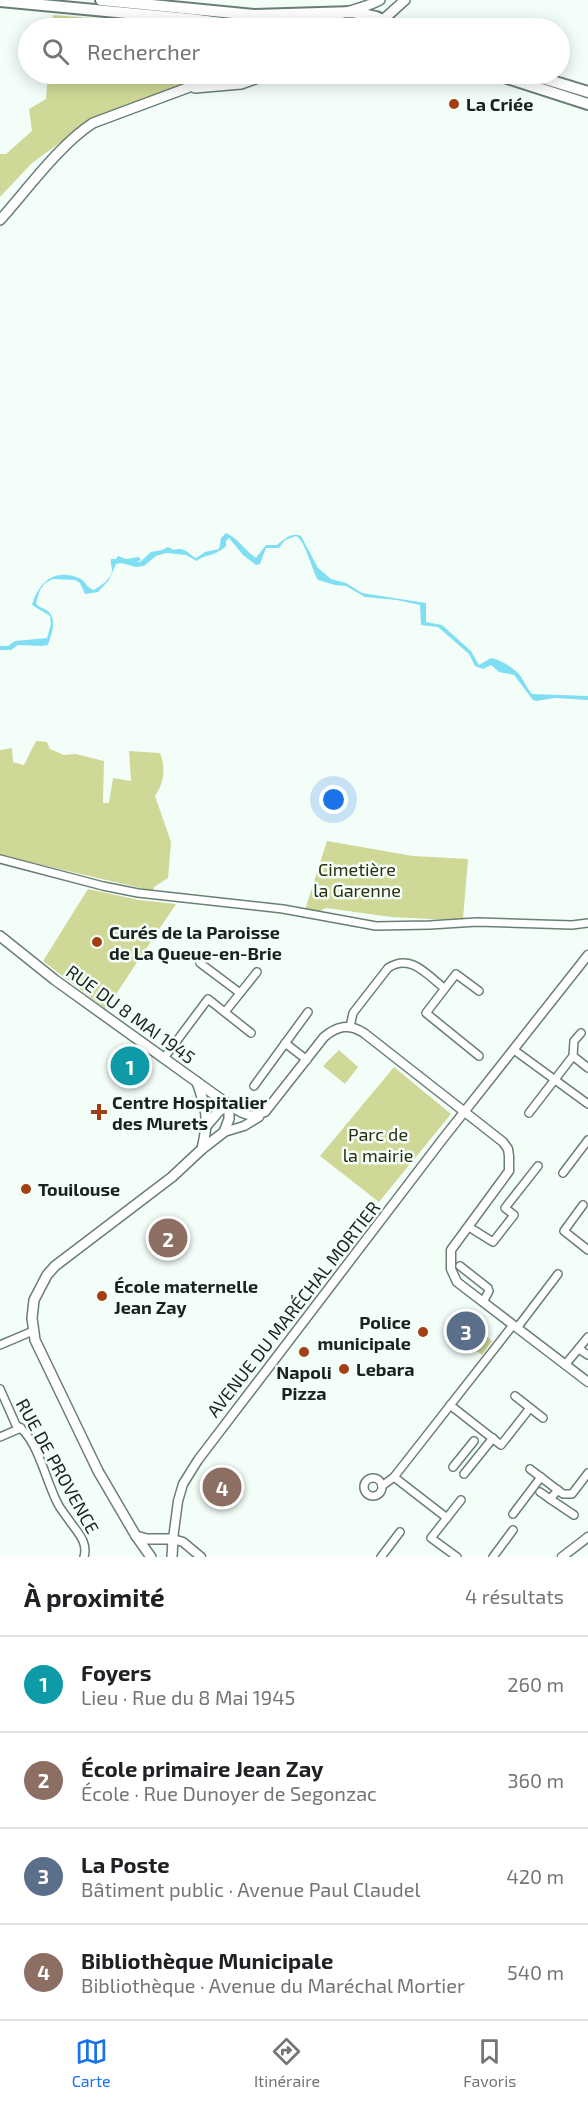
<!DOCTYPE html>
<html lang="fr">
<meta charset="utf-8">
<style>
body{margin:0;font-family:"Exo 2",sans-serif;background:#f2f2f2;color:#202124}
.you{position:absolute;left:334px;top:800px;width:21px;height:21px;margin:-15px;border:4px solid #fff;border-radius:50%;background:#1a73e8;box-shadow:0 0 0 9px #1a73e833}
.badge{display:grid;place-items:center;width:39px;height:39px;border-radius:50%;background:#1a73e8;color:#fff;font-size:20px;font-weight:700}
.pin{position:absolute;translate:-50% -50%;border:3px solid #fff;box-shadow:0 2px 6px #0006}
.list{margin:0;padding:0;list-style:none}
h2{display:flex;justify-content:space-between;align-items:center;height:78px;margin:0;padding:0 24px;font-size:26px}
h2 small{font-size:20px;font-weight:400;color:#757577}
.list li{display:grid;grid-template-columns:39px 1fr auto;gap:18px;align-items:center;box-sizing:border-box;height:96px;padding:0 24px;border-top:2px solid #e0e0e0}
.list b{display:block;font-size:22px;white-space:nowrap}
.list p{margin:0;font-size:20px;white-space:nowrap;color:#757577}
.list em{font-size:20px;font-style:normal;color:#757577}
.icon{flex:none;width:33px;height:33px;fill:none;stroke:currentColor;stroke-width:2;stroke-linecap:round;stroke-linejoin:round}
.map{position:relative;flex:none;width:588px;height:1557px;overflow:hidden}
.search{position:absolute;background:#fff;box-shadow:0 3px 15px #0003;left:18px;right:18px;top:18px;height:66px;display:flex;align-items:center;gap:15px;box-sizing:border-box;padding:0 21px;border-radius:33px;color:#757577;font-size:22px}
.sheet{height:462px;background:#fff}
nav{display:flex;justify-content:space-around;align-items:center;box-sizing:border-box;height:84px;border-top:2px solid #e0e0e0;background:#fff;font-size:16px;color:#757577}
nav a{display:grid;justify-items:center;gap:3px}
nav .on{color:#1a73e8}
.map>svg:first-child{display:block}
.green{fill:#cfd896}
.water{fill:#80def2}
.lines{fill:none;stroke-linecap:round;stroke-linejoin:round}
.minor-casing{stroke:#697f74;stroke-width:10}
.tertiary-casing{stroke:#697f74;stroke-width:11}
.secondary-casing{stroke:#697f74;stroke-width:12}
.primary-casing{stroke:#697f74;stroke-width:14}
.minor{stroke:#fff;stroke-width:7}
.tertiary{stroke:#fff;stroke-width:8}
.secondary{stroke:#fff;stroke-width:9}
.primary{stroke:#fff;stroke-width:10}
.poi-dot{fill:#a43f15;stroke:#f4fef9;stroke-width:2}
.labels{text-anchor:middle;dominant-baseline:central;stroke-width:5;stroke-linejoin:round;paint-order:stroke}
.poi-label{font-size:18px;font-weight:bold;fill:#1a231e;stroke:#f4fef9;text-anchor:start}
.park-label{font-size:18px;fill:#2a2e0e;stroke:#f4fef9}
.street-label{font-size:18px;fill:#1a231e;stroke:#f4fef9}
</style>
<div class="map">
<svg width="588" height="1557" viewBox="0 0 588 1557">
<rect width="100%" height="100%" fill="#f4fef9"/>
<g class="green">
<polygon points="53,15 213,28 52,28"/>
<polygon points="48,74 230,74 92,119 32,163 0,197 0,154 6,154 32,131 29,109 46,99"/>
<path d="M36,741L47,742L50,749L64,755L76,754L104,761L103,803H109L113,778L131,781L129,751L160,753C166,768 164,783 155,796L171,842L168,878L154,887L153,891L0,855V750L12,748L13,762L24,765Z"/>
<polygon points="327,841 413,856 468,859 463,919 451,920 391,917 326,908 318,912 305,910"/>
<polygon points="88,889 139,900 176,904 106,1009 43,961"/>
<polygon points="339,1050 358,1067 345,1084 323,1066"/>
<polygon points="394,1067 451,1114 379,1202 320,1156"/>
<polygon points="479,1321 486,1327 482,1332 492,1341 482,1355 465,1343"/>
</g>
<path class="water" d="M226,533C238,538 245,551 256,558L266,545H277C285,539 291,532 301,536L318,568L331,579L346,583L362,593L426,603V622L442,625L471,651L479,665L491,658C499,659 512,667 518,673C524,679 526,688 532,694L588,696V700L555,698L536,701L533,700L514,675L499,672L491,665L483,669L475,666L469,654L438,627L421,625L420,605L397,600L365,597L346,586L335,585L318,580C311,568 306,542 296,536L285,540L279,548H266L260,564L256,565L243,555L229,538L226,541V546C215,557 204,554 197,561L186,555L166,553L156,556L144,566L136,567L121,563L116,564L109,580L98,592L85,594L80,583L75,580L53,579L45,583L40,590L36,603C40,609 43,607 48,611C58,621 51,634 48,645L42,646L18,645L11,650H0V646H8L15,641L47,638L51,624L50,616L32,605C39,582 54,568 79,578C86,581 86,588 94,590C100,586 112,579 112,570C112,566 110,563 111,559H116L118,556L126,559L139,557L141,560L137,562H140L151,552L162,550L168,547L174,550C185,546 188,554 196,558L205,552L219,549L221,538Z"/>
<g class="lines">
<g class="minor-casing">
<g id="minor">
<polyline points="0,859 103,886 138,893 283,909 376,926 430,925 477,922 572,925 588,923"/>
<polyline points="200,963 240,993"/>
<polyline points="479,991 456,974 426,1013 479,1056"/>
<polyline points="225,1012 257,972"/>
<path d="M350,1027L353,1013L388,968C411,953 427,975 444,988"/>
<polyline points="285,1043 307,1060"/>
<polyline points="514,1050 588,1104"/>
<polyline points="573,1056 574,1041 581,1033"/>
<polyline points="164,1058 208,999 251,1033"/>
<polyline points="254,1086 308,1012"/>
<polyline points="529,1113 573,1056 588,1068"/>
<polyline points="563,1173 588,1140"/>
<polyline points="583,1205 564,1231 588,1250"/>
<polyline points="469,1227 493,1242 514,1215 505,1208 538,1166"/>
<polyline points="460,1266 488,1288 489,1291 483,1302"/>
<polyline points="517,1328 558,1274"/>
<polyline points="0,1345 33,1331"/>
<polyline points="579,1349 588,1355"/>
<polyline points="565,1365 588,1337"/>
<path d="M0,1389L16,1425C37,1436 46,1482 58,1504C61,1510 67,1517 71,1523C79,1534 88,1543 84,1557"/>
<polyline points="515,1396 543,1418"/>
<polyline points="450,1405 501,1445 530,1408"/>
<polyline points="0,1437 21,1428"/>
<polyline points="453,1467 474,1441"/>
<polyline points="530,1469 563,1494 572,1494 588,1473"/>
<polyline points="464,1474 493,1438"/>
<polyline points="394,1477 447,1518"/>
<circle cx="373" cy="1487" r="9"/>
<polyline points="382,1486 394,1477 513,1325"/>
<polyline points="558,1490 550,1499 574,1515"/>
<polyline points="540,1492 550,1499"/>
<polyline points="513,1514 541,1477"/>
<polyline points="381,1557 400,1532"/>
<polyline points="457,1557 431,1538 461,1500"/>
<polyline points="493,1557 513,1530"/>
</g>
</g>
<g class="tertiary-casing">
<g id="tertiary">
<path d="M229,1105C242,1114 250,1119 265,1112L324,1037C337,1026 349,1023 364,1033L503,1142L508,1149L509,1156V1171L451,1250V1269L457,1282L588,1382"/>
<polyline points="224,1132 244,1126 259,1117"/>
<polyline points="201,1557 183,1542 173,1539 178,1501 183,1484 198,1460 442,1140 588,955"/>
<polyline points="562,1557 588,1537"/>
</g>
</g>
<g class="secondary-casing">
<g id="secondary">
<path d="M308,28C329,13 357,12 380,0"/>
<polyline points="374,28 405,0"/>
<polyline points="195,88 241,84 269,74"/>
<path d="M0,220C27,190 59,145 93,123L203,82L243,74"/>
<polyline points="0,936 55,980 229,1105"/>
<path d="M197,1082C207,1111 209,1119 202,1149"/>
<polyline points="207,1125 219,1111 229,1105"/>
<polyline points="136,1536 147,1539 173,1539 172,1557"/>
<polyline points="151,1557 136,1536 98,1471 35,1340 32,1318 34,1300 47,1275 55,1266 172,1177 202,1149 224,1132 229,1119 229,1105"/>
</g>
</g>
<g class="primary-casing">
<g id="primary">
<polyline points="101,0 254,15 353,12 376,17 401,28"/>
<polyline points="0,1 190,19 262,28"/>
<polyline points="495,74 588,104"/>
<polyline points="529,74 588,92"/>
</g>
</g>
<use href="#minor" class="minor"/>
<use href="#tertiary" class="tertiary"/>
<use href="#secondary" class="secondary"/>
<use href="#primary" class="primary"/>
</g>
<g class="poi-dot">
<circle cx="454" cy="104" r="6"/>
<circle cx="97" cy="942" r="6"/>
<path d="M96 1103h6v6h6v6h-6v6h-6v-6h-6v-6h6z"/>
<circle cx="26" cy="1189" r="6"/>
<circle cx="102" cy="1296" r="6"/>
<circle cx="423" cy="1332" r="6"/>
<circle cx="304" cy="1352" r="6"/>
<circle cx="344" cy="1369" r="6"/>
</g>
<g class="labels">
<g class="poi-label">
<text x="466" y="104">La Criée</text>
<text x="109" y="932">Curés de la Paroisse<tspan x="109" dy="21">de La Queue-en-Brie</tspan></text>
<text x="112" y="1102">Centre Hospitalier<tspan x="112" dy="21">des Murets</tspan></text>
<text x="38" y="1189">Touilouse</text>
<text x="114" y="1286">École maternelle<tspan x="114" dy="21">Jean Zay</tspan></text>
<text x="411" y="1322" text-anchor="end">Police<tspan x="411" dy="21">municipale</tspan></text>
<text x="356" y="1369">Lebara</text>
<text x="304" y="1372" text-anchor="middle">Napoli<tspan x="304" dy="21">Pizza</tspan></text>
</g>
<g class="park-label">
<text x="357" y="869">Cimetière<tspan x="357" dy="21">la Garenne</tspan></text>
<text x="378" y="1134">Parc de<tspan x="378" dy="21">la mairie</tspan></text>
</g>
<g class="street-label">
<text transform="translate(131 1014) rotate(36)">RUE DU 8 MAI 1945</text>
<text transform="translate(293 1309) rotate(-52)">AVENUE DU MARÉCHAL MORTIER</text>
<text transform="translate(58 1466) rotate(61)">RUE DE PROVENCE</text>
</g>
</g>
</svg>
<div class="you"></div>
<div class="pin badge" style="left:130px;top:1066px;background:#0f9aa8">1</div>
<div class="pin badge" style="left:168px;top:1238px;background:#8d6e63">2</div>
<div class="pin badge" style="left:466px;top:1331px;background:#5c6f8a">3</div>
<div class="pin badge" style="left:222px;top:1487px;background:#8d6e63">4</div>
<div class="search"><svg class="icon" aria-label="search" viewBox="0 0 24 24"><circle cx="10" cy="10" r="6"/><path d="M15 15l6 6"/></svg>Rechercher</div>
</div>
<section class="sheet">
<h2>À proximité<small>4 résultats</small></h2>
<ul class="list">
<li><span class="badge" style="background:#0f9aa8">1</span><div><b>Foyers</b><p>Lieu · Rue du 8 Mai 1945</p></div><em>260 m</em></li>
<li><span class="badge" style="background:#8d6e63">2</span><div><b>École primaire Jean Zay</b><p>École · Rue Dunoyer de Segonzac</p></div><em>360 m</em></li>
<li><span class="badge" style="background:#5c6f8a">3</span><div><b>La Poste</b><p>Bâtiment public · Avenue Paul Claudel</p></div><em>420 m</em></li>
<li><span class="badge" style="background:#8d6e63">4</span><div><b>Bibliothèque Municipale</b><p>Bibliothèque · Avenue du Maréchal Mortier</p></div><em>540 m</em></li>
</ul>
</section>
<nav>
<a class="on"><svg class="icon" aria-label="map" viewBox="0 0 24 24"><path d="M3 6l6-2 6 2 6-2v14l-6 2-6-2-6 2zM9 4v14M15 6v14"/></svg>Carte</a>
<a><svg class="icon" aria-label="directions" viewBox="0 0 24 24"><path d="M12 3l9 9-9 9-9-9zM9 14v-3h6M13 9l2 2-2 2"/></svg>Itinéraire</a>
<a><svg class="icon" aria-label="saved" viewBox="0 0 24 24"><path d="M7 4h10v16l-5-4-5 4z"/></svg>Favoris</a>
</nav>
